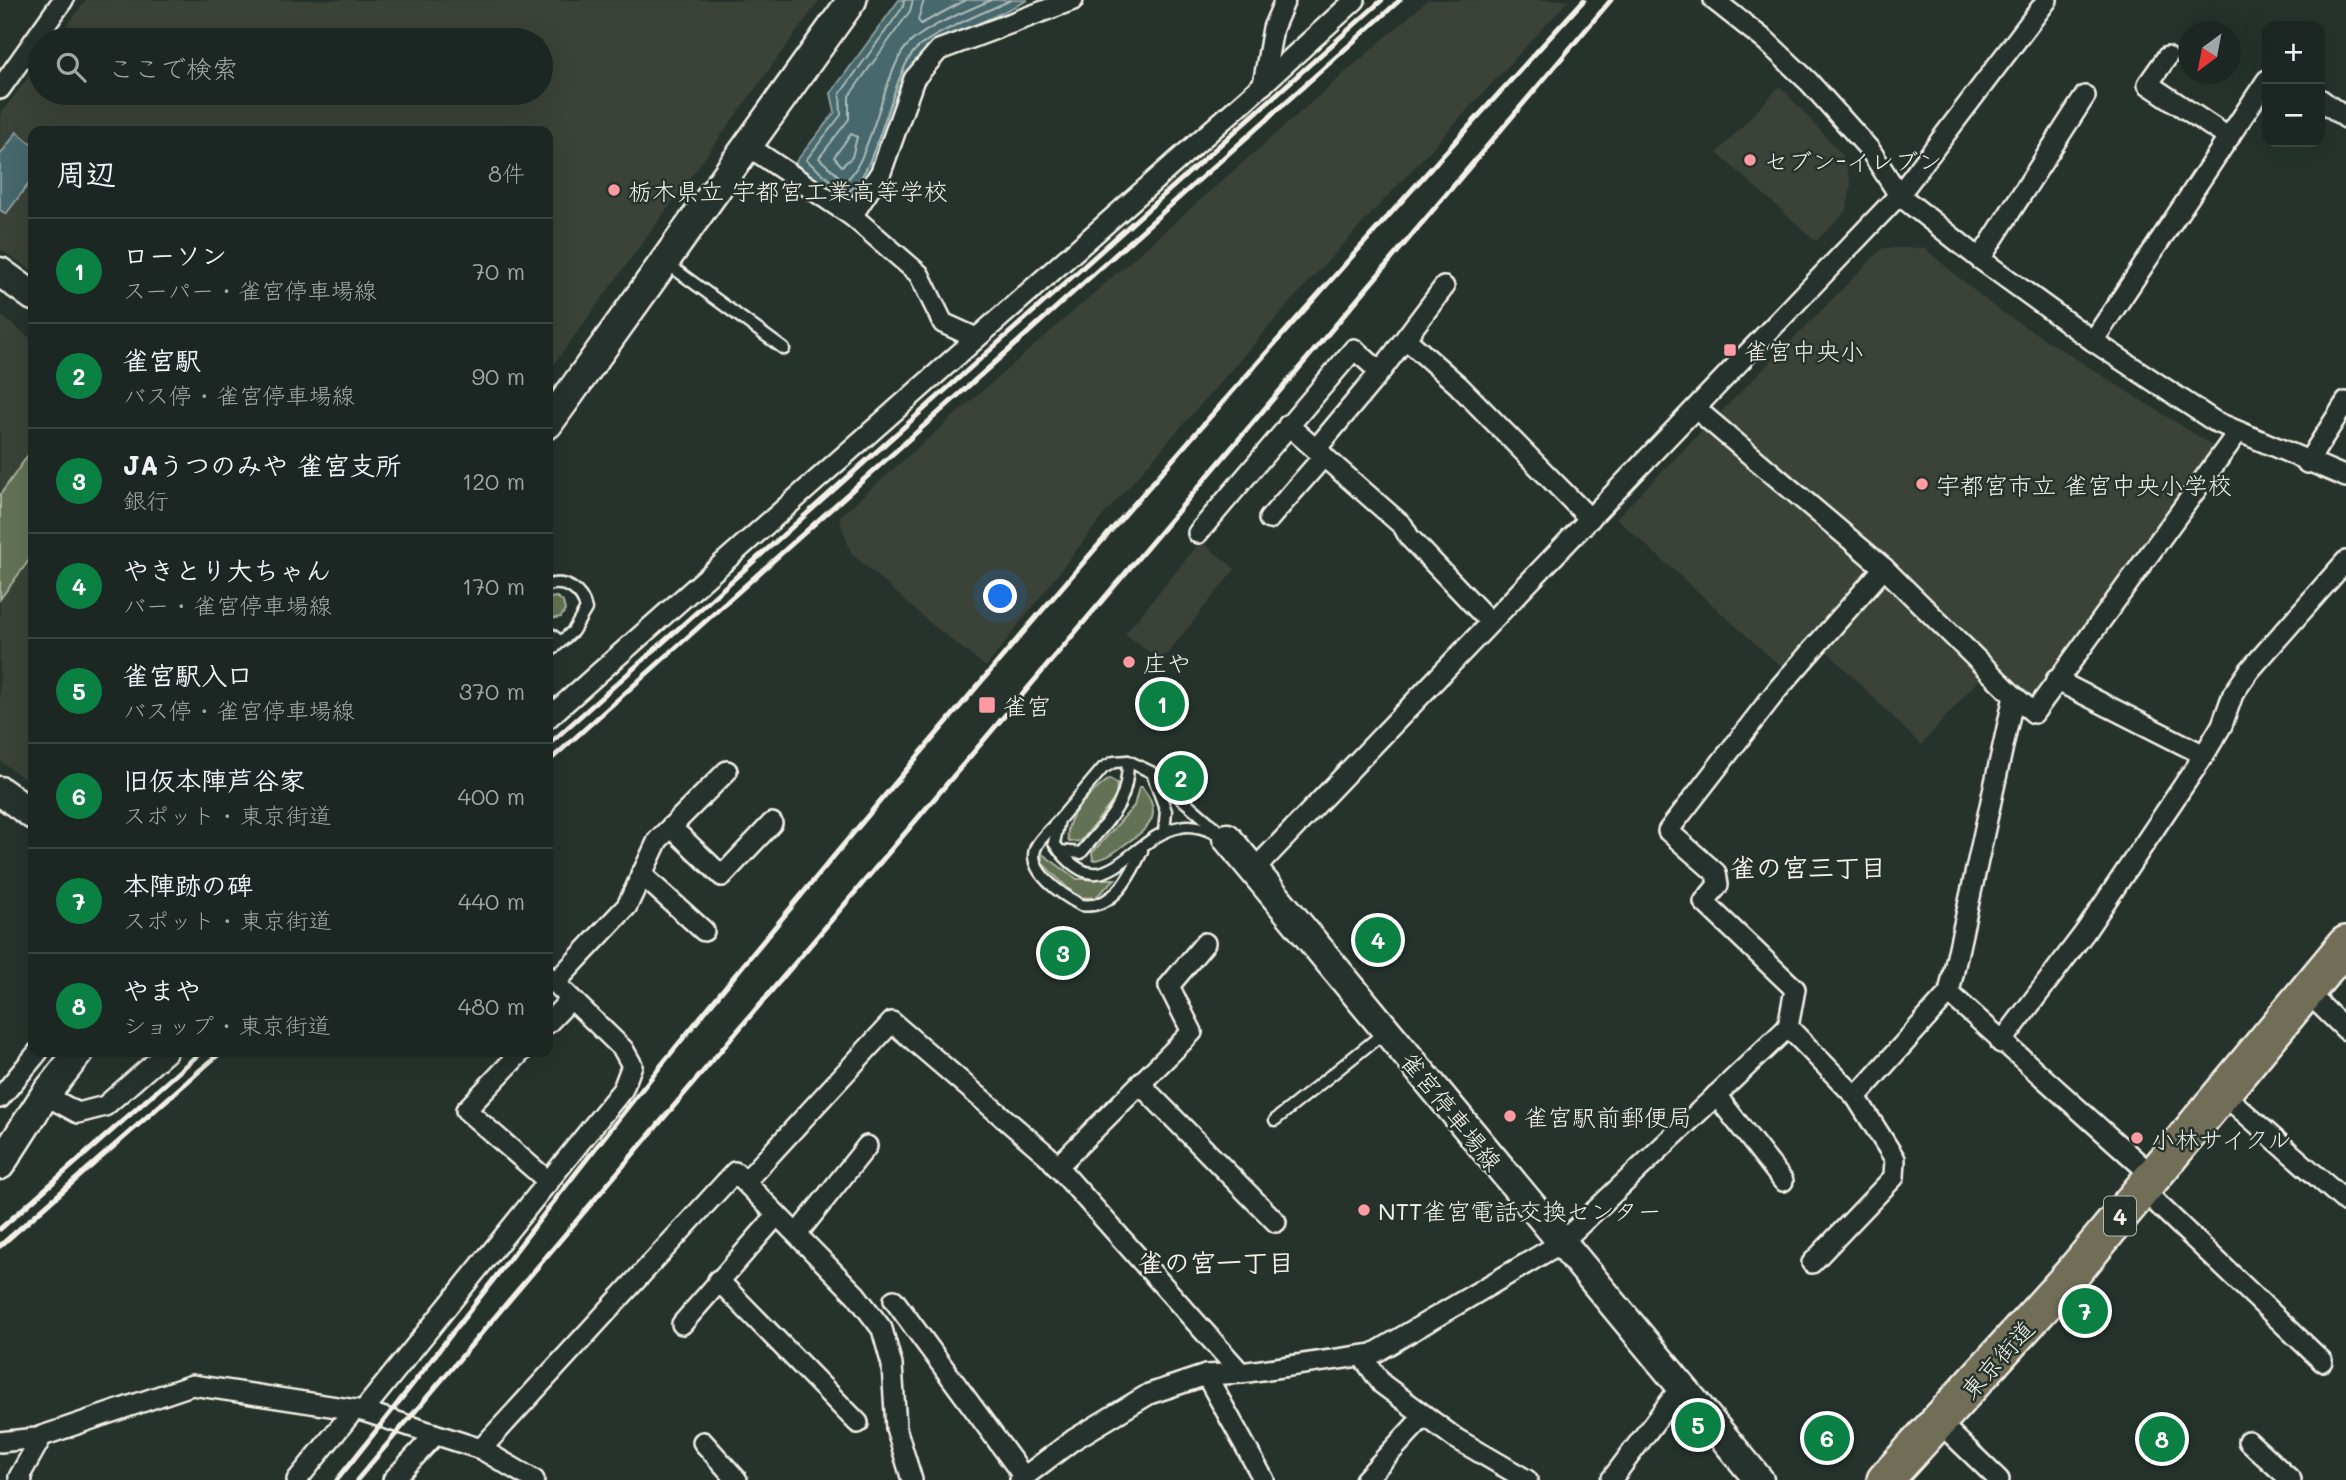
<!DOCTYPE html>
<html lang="ja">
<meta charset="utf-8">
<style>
body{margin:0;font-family:Mali,"Klee One",sans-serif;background:#252e2a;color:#f1f3f6}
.controls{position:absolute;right:21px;top:21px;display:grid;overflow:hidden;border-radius:14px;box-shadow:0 7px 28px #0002}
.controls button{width:63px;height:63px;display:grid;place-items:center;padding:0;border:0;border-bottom:2px solid #3a4340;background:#1c2622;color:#f1f3f6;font:35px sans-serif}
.compass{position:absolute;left:2178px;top:21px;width:63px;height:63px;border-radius:50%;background:#1c2622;box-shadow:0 7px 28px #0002;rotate:212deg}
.you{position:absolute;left:1001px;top:597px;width:24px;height:24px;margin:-18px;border:5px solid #fff;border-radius:50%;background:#1a73e8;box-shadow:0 0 0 10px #1a73e833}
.badge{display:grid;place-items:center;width:46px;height:46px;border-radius:50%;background:#0b8043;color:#fff;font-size:23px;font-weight:700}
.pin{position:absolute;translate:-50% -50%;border:4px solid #fff;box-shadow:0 2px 7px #0006}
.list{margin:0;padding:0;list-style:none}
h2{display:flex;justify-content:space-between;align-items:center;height:91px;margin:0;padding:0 28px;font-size:30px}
h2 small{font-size:23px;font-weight:400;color:#a0a5a5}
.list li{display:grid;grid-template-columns:46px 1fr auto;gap:21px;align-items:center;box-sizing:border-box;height:105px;padding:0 28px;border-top:2px solid #3a4340}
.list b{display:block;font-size:26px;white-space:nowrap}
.list p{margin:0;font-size:23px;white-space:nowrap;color:#a0a5a5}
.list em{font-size:23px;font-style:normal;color:#a0a5a5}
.icon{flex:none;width:38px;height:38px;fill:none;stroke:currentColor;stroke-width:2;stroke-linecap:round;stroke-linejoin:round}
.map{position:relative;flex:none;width:2346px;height:1480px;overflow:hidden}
.search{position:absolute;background:#1c2622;box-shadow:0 7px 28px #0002;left:28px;top:28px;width:525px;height:77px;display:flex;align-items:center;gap:18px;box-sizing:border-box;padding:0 24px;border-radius:38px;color:#a0a5a5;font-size:26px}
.panel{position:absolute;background:#1c2622;box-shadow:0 7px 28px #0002;left:28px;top:126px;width:525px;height:931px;border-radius:14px}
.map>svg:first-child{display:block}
.built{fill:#3a4238}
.green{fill:#637254;stroke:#acb29e;stroke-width:2}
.water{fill:#46686c;stroke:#8c9f9e;stroke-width:2}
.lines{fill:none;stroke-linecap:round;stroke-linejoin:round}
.shore{stroke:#aebab6;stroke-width:2}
.lane-casing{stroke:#f4f1e8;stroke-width:15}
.street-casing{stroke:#f4f1e8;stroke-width:24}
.secondary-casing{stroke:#f4f1e8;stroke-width:33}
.highway-casing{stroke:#f4f1e8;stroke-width:40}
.lane{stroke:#26332d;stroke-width:10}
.street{stroke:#26332d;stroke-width:19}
.secondary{stroke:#26332d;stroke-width:28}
.highway{stroke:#716e59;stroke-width:35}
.rail{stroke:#f4f1e8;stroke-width:5}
.poi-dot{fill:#ff9aa2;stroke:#26332d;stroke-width:2.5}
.labels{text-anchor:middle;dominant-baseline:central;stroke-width:5;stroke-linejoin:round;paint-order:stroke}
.shield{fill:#26332d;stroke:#b6b8b0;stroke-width:2}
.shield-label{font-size:23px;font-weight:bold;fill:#f4f1e8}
.poi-label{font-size:24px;fill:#f4f1e8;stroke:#26332d;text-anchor:start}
.street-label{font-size:24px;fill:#f4f1e8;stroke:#26332d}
.neighbourhood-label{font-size:26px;font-weight:bold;fill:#f4f1e8;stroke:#26332d}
</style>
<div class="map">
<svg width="2346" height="1480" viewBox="0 0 2346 1480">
<rect width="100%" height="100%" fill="#26332d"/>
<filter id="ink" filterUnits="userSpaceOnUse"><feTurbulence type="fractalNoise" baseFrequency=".0143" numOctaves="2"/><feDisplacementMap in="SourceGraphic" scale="14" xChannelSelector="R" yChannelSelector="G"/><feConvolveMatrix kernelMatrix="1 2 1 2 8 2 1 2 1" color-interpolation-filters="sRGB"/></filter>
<g filter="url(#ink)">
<g class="built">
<polygon points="86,0 820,0 548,372 548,131 33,131 33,271 0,249 0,115 40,61 40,93 541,93 541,40 56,40"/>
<polygon points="1428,0 1569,0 1301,290 1102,517 986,667 929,622 851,553 839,517"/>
<polygon points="1780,86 1843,156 1851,183 1847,210 1816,241 1717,153"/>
<polygon points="1883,248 1924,248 1994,307 2218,449 2043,708 1981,677 1921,745 1827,651 1799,683 1616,518"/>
<polygon points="0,315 33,340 33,785 0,761"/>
<polygon points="1201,541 1235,569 1167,654 1158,659 1125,634"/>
</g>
<g class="green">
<polygon points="33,448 33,555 0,599 0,495"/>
<polygon points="557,597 563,602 565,610 561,617 550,619 548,598"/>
<path d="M1109,779L1117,783L1116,797L1081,841L1069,842C1061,817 1091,793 1109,779Z"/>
<path d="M1139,787H1142C1165,816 1149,828 1124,845C1115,852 1105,860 1093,860L1092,853L1134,806Z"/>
<polygon points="1041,853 1077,879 1115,879 1095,898 1077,897 1043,864"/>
</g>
<g class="water">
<polygon points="899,0 1028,0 955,35 918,57 896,108 876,168 849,205 795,163 835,112 831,93"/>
<polygon points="17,132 33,145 33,178 6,214 0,210 0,155"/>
</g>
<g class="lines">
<g class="shore">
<path d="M904,0L903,7L840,94L841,115L806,160L846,193C876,178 889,86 912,54C924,36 990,10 1011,0"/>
<path d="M913,0L910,11L849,96V119L819,158L844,181C868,171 884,72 906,47C923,27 967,11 991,0"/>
<polyline points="924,0 918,20 921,24 966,0"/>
<polygon points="851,134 857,137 852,157 842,166 834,157"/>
</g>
<g class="lane-casing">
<g id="lane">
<polyline points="665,262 784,349"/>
<path d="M548,585C565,580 582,590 586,609L573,631L548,653"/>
<polyline points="548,632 561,642"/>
<path d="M1128,761L1151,772L1227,838C1213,832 1196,823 1180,827C1128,837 1104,915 1054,843L1059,820L1103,768L1114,762Z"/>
<polyline points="1153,776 1166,811 1164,832"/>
<path d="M1058,821C1052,828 1040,838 1036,847C1025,871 1064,896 1081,905C1114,910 1130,876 1142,851"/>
<path d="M1060,851L1081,853C1108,819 1128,807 1128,761"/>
<polyline points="1275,1120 1386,1031"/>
</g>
</g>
<g class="street-casing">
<g id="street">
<polyline points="1714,0 1766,41 1809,82 1870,150 1899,195 1980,259 2093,341 2214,421 2346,477"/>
<polyline points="2167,57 2148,84 2229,138"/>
<polyline points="1263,85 1273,28 1285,0"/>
<polyline points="0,89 63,0"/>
<polyline points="2320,99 2346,118"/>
<polyline points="748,146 852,216 881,172 914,79 939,50 1073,0"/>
<polyline points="852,216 919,274 943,323 976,338"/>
<polyline points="1980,259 2085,96"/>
<polyline points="1406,339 1458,385 1590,519"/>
<polyline points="2093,341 2267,80"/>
<polyline points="1696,409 1884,568 2014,696"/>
<polyline points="1288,425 1403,526 1409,537 1490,622"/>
<polyline points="1316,449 1380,372 1444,287"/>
<polyline points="2307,463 2346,402"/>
<polyline points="1269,519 1324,456"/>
<polyline points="1198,533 1354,349 1380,372"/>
<polyline points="2056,680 2204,755"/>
<polyline points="548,718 1249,97 1355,0"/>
<polyline points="671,827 727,771"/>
<polyline points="1254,870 1899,195 2047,0"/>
<polyline points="641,874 704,931"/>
<polyline points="555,983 627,906 658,840 671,827 722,876 772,823"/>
<polyline points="2306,991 2346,1030"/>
<polyline points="1949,993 2154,1177"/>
<polyline points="548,1023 571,999"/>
<polyline points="1788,1027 1795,989 1704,902 1718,885 1716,873 1668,831 1778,689 1884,568"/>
<polyline points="2001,1043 2085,932 2204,755 2222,725 2233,694 2249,671 2346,561"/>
<polyline points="521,1052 466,1110 549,1182"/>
<polyline points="1140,1084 1276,1222"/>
<polyline points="2222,1093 2346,1202"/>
<polyline points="45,1095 78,1113 105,1106 167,1052"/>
<polyline points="1716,1095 1783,1181"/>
<polyline points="0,1098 38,1052"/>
<polyline points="1057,1167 1192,1032 1169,986 1205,943"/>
<polyline points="745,1182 892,1022 1047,1155 1241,1373"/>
<polyline points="2143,1190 2322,1361"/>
<polyline points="797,1234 867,1146"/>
<polyline points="1812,1263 1894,1177 1895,1159 1856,1097"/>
<polyline points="718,1280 858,1423"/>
<polyline points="894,1300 1024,1477"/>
<polyline points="682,1324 777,1215"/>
<polyline points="1362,1356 1382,1384 1455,1438 1527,1480"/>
<polyline points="1206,1375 1264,1480"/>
<polyline points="363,1411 623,1089 632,1065 623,1049 548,976"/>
<polyline points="1940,1423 1999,1480"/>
<polyline points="2248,1441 2291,1480"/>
<polyline points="0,1442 36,1438 192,1385 363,1411 481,1449 534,1480"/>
<polyline points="703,1442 737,1480"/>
<polyline points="481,1449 735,1172 856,1295 882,1329 892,1365 896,1428 912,1480"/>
<polyline points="22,1480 19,1477 42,1436"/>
<polyline points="297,1480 354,1410"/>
<polyline points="393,1480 434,1436"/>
<polyline points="1020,1480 1073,1440 1149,1394 1206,1375 1241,1373 1373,1354 1561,1243 1788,1027 1856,1097 1949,993 2014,696 2034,713 2238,432"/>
<polyline points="1365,1480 1424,1416"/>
<polyline points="1611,1480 1681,1387"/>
</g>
</g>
<g class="secondary-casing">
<g id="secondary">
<polyline points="0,272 33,296"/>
<polyline points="548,424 852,0"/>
<polyline points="0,791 33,815"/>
<polyline points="1227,838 1759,1480"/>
<polyline points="0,1165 45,1095 79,1052"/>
</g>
</g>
<g class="highway-casing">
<polyline id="highway" points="1885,1480 2072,1274 2346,944"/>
</g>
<use href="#lane" class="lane"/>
<use href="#street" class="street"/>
<use href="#secondary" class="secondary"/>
<use href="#highway" class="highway"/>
<g class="rail">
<polyline points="548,745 1382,0"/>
<polyline points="548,762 1400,0"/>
<polyline points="0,1229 201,1052"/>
<polyline points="0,1246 221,1052"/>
<path d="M337,1480C455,1333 566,1181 685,1036C975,682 1275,337 1584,0"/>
<polyline points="357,1480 1611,0"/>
</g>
</g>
</g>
<g class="poi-dot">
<circle cx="1750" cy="160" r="7"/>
<circle cx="614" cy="190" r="7"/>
<rect x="1723" y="343" width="14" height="14" rx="3.5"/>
<circle cx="1922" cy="484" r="7"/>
<circle cx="1129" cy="662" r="7"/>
<rect x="978" y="696" width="18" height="18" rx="3.5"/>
<circle cx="1510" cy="1116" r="7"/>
<circle cx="2137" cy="1138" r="7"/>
<circle cx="1364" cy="1210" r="7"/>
</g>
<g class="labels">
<rect class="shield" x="2104" y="1196.5" width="32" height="39" rx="5"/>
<g class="shield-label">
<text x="2120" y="1216">4</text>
</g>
<g class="poi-label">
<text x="1764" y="160">セブン-イレブン</text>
<text x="628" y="190">栃木県立 宇都宮工業高等学校</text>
<text x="1744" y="350">雀宮中央小</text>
<text x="1936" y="484">宇都宮市立 雀宮中央小学校</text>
<text x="1143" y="662">庄や</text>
<text x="1003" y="705">雀宮</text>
<text x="1524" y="1116">雀宮駅前郵便局</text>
<text x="2151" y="1138">小林サイクル</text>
<text x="1378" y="1210">NTT雀宮電話交換センター</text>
</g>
<g class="street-label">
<text transform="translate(1452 1111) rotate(51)">雀宮停車場線</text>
<text transform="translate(1997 1359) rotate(-48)">東京街道</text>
</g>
<g class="neighbourhood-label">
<text x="1808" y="867">雀の宮三丁目</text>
<text x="1216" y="1262">雀の宮一丁目</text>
</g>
</g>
</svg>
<div class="controls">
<button>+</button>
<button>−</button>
</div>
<svg class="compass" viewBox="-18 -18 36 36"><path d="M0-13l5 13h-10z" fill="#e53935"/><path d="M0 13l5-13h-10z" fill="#a0a5a5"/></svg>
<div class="you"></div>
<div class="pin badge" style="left:1162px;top:704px">1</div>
<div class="pin badge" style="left:1181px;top:778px">2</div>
<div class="pin badge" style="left:1063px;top:953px">3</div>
<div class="pin badge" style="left:1378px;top:940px">4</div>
<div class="pin badge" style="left:1698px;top:1425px">5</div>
<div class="pin badge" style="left:1827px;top:1438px">6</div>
<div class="pin badge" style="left:2085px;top:1311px">7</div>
<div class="pin badge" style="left:2162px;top:1439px">8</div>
<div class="search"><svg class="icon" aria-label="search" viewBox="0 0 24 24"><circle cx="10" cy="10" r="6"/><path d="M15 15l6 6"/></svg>ここで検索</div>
<section class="panel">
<h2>周辺<small>8件</small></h2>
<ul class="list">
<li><span class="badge">1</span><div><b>ローソン</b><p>スーパー · 雀宮停車場線</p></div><em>70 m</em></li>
<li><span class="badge">2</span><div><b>雀宮駅</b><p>バス停 · 雀宮停車場線</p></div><em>90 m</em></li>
<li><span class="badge">3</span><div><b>JAうつのみや 雀宮支所</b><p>銀行</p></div><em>120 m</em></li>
<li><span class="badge">4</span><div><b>やきとり大ちゃん</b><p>バー · 雀宮停車場線</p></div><em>170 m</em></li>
<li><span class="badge">5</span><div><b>雀宮駅入口</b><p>バス停 · 雀宮停車場線</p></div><em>370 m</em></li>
<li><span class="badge">6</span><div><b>旧仮本陣芦谷家</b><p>スポット · 東京街道</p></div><em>400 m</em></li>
<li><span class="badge">7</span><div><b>本陣跡の碑</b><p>スポット · 東京街道</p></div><em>440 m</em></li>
<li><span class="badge">8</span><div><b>やまや</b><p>ショップ · 東京街道</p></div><em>480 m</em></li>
</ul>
</section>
</div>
